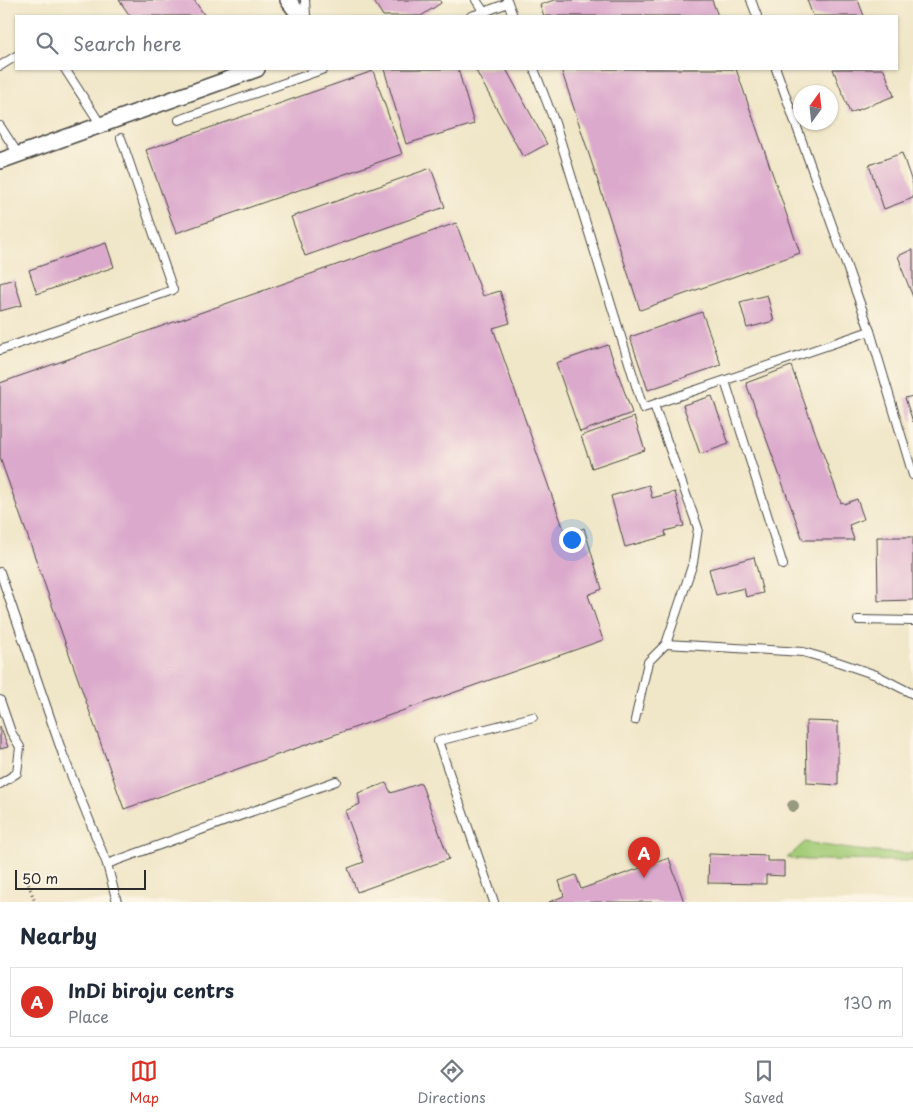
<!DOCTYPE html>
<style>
body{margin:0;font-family:"Playpen Sans",sans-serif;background:#f6f6f7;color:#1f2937}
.compass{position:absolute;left:793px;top:85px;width:45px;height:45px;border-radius:50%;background:#fff;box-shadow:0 1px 4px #0004;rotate:15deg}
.scale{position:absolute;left:15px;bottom:12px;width:131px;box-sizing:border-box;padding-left:5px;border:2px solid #2b2b2b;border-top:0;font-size:14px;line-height:18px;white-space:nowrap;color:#2b2b2b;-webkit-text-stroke:4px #fcf5e5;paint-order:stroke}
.you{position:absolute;left:571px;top:539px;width:18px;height:18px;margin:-12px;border:4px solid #fff;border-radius:50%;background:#1a73e8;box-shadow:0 0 0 8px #1a73e833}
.badge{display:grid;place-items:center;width:32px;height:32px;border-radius:50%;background:#d93025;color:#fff;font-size:16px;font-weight:700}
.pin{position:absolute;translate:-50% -41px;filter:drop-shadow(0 1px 2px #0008)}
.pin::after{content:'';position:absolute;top:26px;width:18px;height:15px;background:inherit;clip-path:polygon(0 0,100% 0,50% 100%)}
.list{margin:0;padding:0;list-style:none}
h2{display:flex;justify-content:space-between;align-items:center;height:65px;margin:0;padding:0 20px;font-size:21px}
h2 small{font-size:16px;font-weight:400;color:#747a83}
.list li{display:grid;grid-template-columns:32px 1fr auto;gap:15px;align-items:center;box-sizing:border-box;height:70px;margin:0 10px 10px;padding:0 10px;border:1px solid #e0e1e3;border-radius:0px}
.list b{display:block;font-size:19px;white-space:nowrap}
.list p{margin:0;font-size:16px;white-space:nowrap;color:#747a83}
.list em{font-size:16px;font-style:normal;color:#747a83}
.icon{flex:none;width:28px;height:28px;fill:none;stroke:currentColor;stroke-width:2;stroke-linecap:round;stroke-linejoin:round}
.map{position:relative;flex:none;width:913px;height:902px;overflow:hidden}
.search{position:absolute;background:#fff;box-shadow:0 1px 4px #0004;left:15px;right:15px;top:15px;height:55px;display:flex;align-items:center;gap:12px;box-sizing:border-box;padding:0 18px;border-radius:0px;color:#747a83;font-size:19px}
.sheet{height:145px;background:#fff}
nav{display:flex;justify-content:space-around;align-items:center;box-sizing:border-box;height:70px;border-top:1px solid #e0e1e3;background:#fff;font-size:14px;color:#747a83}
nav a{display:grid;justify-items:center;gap:2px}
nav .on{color:#d93025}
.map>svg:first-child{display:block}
.green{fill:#a2cb76;stroke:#667b50}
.building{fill:#dba9cc}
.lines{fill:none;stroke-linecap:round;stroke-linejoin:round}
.lane-casing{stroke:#494743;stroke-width:10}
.street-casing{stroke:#494743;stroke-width:18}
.path{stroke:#494743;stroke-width:3;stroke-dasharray:1 4;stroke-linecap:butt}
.lane{stroke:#fff;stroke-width:8}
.street{stroke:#fff;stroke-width:15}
.tree{fill:#979a7e}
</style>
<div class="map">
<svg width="913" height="902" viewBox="0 0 913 902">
<rect width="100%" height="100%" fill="#fcf5e5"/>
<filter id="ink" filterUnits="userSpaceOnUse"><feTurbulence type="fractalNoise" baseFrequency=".02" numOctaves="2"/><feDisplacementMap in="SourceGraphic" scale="10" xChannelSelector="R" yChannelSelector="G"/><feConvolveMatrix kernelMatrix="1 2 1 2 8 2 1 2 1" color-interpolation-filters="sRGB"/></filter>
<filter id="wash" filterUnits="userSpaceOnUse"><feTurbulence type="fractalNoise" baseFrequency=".0096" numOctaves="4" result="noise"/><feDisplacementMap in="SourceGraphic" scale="20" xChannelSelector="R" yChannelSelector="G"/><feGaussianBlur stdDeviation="1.12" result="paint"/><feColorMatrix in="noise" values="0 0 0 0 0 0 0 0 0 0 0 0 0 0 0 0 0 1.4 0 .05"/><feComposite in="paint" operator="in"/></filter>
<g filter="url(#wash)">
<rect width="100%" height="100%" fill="#f0e6c8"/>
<path class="green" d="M805,842C841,848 877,854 913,853V861L807,860L787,858Z"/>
<g id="blocks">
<g class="building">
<polygon points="119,0 194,0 205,16 130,16"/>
<polygon points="373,0 440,0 441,3 421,16 383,16"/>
<polygon points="554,0 712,0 718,16 544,16 540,5"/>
<polygon points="807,0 858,0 864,16 813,16"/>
<polygon points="384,69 458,69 474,124 406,144"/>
<polygon points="475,69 506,69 547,144 523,157"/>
<polygon points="561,69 736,69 800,253 640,310"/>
<polygon points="833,69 884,69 894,96 850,113"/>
<polygon points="373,71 402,154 176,233 146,150"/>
<polygon points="902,153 913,185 913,198 884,209 869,165"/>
<polygon points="431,168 445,207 305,256 291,217"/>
<polygon points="456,223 483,296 500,291 510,323 493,328 566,536 584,528 602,589 588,595 603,640 124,809 0,458 0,383"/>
<polygon points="106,243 114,267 37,294 29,270"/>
<polygon points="911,250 913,250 913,297 900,264 901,264 898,256"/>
<polygon points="14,279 22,305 0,311 0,283"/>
<polygon points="767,295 774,321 747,328 740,302"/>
<polygon points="702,312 721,365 648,390 630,337"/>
<polygon points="608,345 632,413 580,432 556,363"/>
<polygon points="791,366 841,503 843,502 844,504 857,499 864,519 849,525 854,540 803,540 746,383"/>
<polygon points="712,396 729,444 700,454 683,405"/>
<polygon points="913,396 913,422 905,398"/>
<polygon points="634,417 645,450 592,468 581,436"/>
<polygon points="649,485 652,498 675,492 684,526 665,531 666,536 625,547 611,496"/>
<polygon points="877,537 913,537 913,600 878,601"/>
<polygon points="754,557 763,593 746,597 744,588 716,595 709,569"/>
<polygon points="806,721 838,722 838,785 807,783"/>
<polygon points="0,726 8,747 0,749"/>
<polygon points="386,783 391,793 421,783 449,859 357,892 348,868 364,862 345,811 360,804 358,793"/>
<polygon points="709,854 767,856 767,861 784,861 784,876 766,875 766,884 708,883"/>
<polygon points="669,858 684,902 549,902 564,896 559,881 576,875 581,889"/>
</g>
</g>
</g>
<g filter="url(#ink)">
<use href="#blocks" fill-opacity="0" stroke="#494743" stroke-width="1"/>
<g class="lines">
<g class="lane-casing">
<g id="lane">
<polyline points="305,0 306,16"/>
<polyline points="476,0 484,12 508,3"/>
<polyline points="507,0 513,16"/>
<polyline points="751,0 757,16"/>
<polyline points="471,16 484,12"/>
<polyline points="0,66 16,56"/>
<polyline points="65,69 101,125"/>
<polyline points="534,69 555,123 643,408 870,331"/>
<polyline points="776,69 870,331 913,475"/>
<polyline points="179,120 324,69"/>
<polyline points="0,126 18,154"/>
<polyline points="0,350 173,290 121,138"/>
<polyline points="725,381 783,565"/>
<polyline points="0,572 63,755 107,864 117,902"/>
<polyline points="858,620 913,621"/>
<polyline points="666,644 803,652 838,662 876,675 913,694"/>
<polyline points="0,700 11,732 20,747 17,773 0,784"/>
<polyline points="635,720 648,662 666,644 693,563 698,528 654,405"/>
<polyline points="107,864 336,781"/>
<polyline points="494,902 438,741 533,717"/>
</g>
</g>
<g class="street-casing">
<g id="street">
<polyline points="288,0 300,16"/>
<polyline points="0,161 257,69"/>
</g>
</g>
<polyline class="path" points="25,875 35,902"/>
<use href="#lane" class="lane"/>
<use href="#street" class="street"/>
</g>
<circle class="tree" cx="793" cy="806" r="6"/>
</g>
</svg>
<svg class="compass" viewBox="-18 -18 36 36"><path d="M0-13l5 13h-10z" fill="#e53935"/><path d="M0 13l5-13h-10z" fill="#747a83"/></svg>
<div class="scale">50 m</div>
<div class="you"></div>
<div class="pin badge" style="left:644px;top:878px">A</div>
<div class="search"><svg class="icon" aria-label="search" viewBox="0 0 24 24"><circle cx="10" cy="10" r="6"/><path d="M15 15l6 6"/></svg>Search here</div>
</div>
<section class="sheet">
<h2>Nearby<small></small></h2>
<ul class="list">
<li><span class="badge">A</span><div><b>InDi biroju centrs</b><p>Place</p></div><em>130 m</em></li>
</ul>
</section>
<nav>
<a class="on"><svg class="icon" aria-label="map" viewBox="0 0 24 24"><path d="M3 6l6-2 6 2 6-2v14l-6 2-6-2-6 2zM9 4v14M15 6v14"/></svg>Map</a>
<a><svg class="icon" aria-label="directions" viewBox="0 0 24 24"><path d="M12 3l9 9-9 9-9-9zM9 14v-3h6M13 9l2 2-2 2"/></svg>Directions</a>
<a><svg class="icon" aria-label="saved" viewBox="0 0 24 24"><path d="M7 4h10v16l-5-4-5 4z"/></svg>Saved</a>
</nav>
